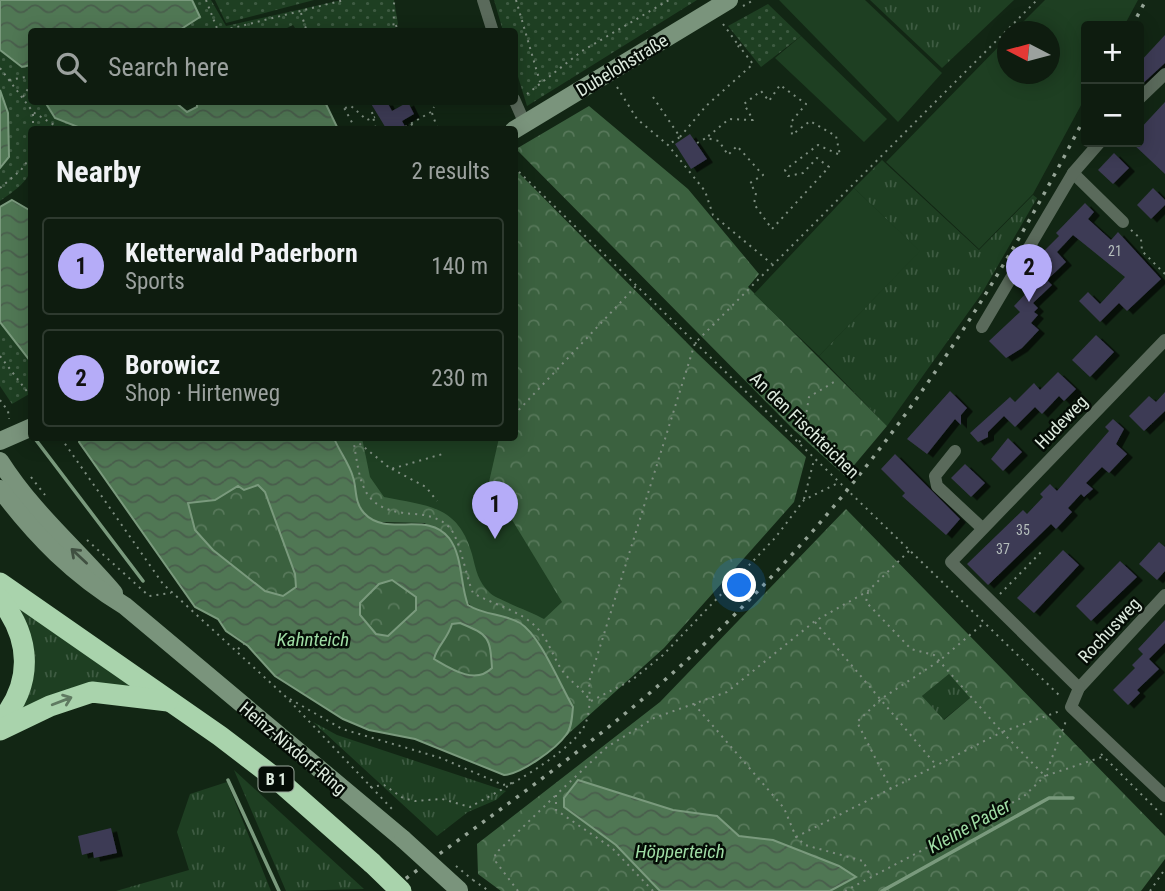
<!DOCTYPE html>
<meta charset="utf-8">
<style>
body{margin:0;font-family:"Roboto Condensed",sans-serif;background:#1c291d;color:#f1f3f6}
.controls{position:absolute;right:21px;top:21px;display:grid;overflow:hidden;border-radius:7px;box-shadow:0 4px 18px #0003}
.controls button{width:63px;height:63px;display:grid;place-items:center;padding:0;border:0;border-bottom:2px solid #2e3a2f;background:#0e1c0f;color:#f1f3f6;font:35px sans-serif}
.compass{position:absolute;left:997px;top:21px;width:63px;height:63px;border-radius:50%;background:#0e1c0f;box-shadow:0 4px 18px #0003;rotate:276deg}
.you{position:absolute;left:740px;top:586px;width:24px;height:24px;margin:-18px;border:5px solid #fff;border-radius:50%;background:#1a73e8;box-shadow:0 0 0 10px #1a73e833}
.badge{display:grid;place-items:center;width:46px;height:46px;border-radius:50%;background:#b5acf8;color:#111;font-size:23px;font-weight:700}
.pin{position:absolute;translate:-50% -58px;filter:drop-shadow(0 2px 4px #0008)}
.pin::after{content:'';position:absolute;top:37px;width:24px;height:21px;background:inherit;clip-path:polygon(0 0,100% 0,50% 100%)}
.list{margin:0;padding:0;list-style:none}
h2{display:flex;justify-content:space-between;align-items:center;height:91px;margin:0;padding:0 28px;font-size:30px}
h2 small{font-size:23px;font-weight:400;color:#9ba19e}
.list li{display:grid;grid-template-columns:46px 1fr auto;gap:21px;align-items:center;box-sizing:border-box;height:98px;margin:0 14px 14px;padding:0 14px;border:2px solid #2e3a2f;border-radius:7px}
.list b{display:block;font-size:26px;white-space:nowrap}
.list p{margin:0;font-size:23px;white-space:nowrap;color:#9ba19e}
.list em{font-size:23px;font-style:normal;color:#9ba19e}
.icon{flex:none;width:38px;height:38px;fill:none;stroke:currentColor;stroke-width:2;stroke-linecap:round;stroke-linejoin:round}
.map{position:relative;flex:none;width:1165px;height:891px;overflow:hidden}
.search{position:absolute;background:#0e1c0f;box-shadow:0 4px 18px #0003;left:28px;top:28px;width:490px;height:77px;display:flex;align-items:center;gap:18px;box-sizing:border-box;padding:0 24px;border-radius:7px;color:#9ba19e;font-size:26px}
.panel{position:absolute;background:#0e1c0f;box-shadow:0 4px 18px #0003;left:28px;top:126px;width:490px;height:315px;border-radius:7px}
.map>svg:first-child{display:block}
.grass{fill:url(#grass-tufts)}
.forest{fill:url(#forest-crowns);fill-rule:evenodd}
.park{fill:url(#park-dots)}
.garden{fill:#1e3f22}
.water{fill:url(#water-waves);stroke:#7a9a7d;stroke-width:2;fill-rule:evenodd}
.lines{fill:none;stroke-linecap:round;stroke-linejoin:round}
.stream{stroke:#7a9a7d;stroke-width:3.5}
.building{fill:#3d3b54;filter:url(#shadow)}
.path{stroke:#7e8e80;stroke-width:2;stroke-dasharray:2 5;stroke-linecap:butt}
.street{stroke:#5a6a5b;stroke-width:12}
.secondary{stroke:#7a947c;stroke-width:18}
.highway{stroke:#a9d3ac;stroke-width:21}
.rail{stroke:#95a496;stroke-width:3.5;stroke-dasharray:3.5 7;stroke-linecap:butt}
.path-bridge{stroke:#7e8e80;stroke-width:2;stroke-dasharray:2 5;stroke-linecap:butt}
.secondary-bridge{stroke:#7a947c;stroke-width:18}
.highway-bridge{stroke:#a9d3ac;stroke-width:21}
.oneway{stroke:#405041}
.oneway2{stroke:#5f7a61}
.labels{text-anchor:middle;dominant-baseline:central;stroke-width:5;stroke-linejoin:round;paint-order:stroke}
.number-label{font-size:14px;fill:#b5bebc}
.shield{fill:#050d06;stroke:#9ca89d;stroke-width:2}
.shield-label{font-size:16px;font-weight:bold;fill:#ddeade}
.street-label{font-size:18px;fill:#ddeade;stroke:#050d06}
.water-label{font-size:19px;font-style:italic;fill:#9fdca4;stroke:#050d06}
</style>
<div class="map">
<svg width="1165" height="891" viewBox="0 0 1165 891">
<defs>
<pattern id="grass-tufts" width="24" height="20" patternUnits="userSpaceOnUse" patternTransform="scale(1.75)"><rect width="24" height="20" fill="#1e3f22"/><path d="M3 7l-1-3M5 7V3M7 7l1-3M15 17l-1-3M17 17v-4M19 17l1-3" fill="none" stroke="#3e5b42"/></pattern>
<pattern id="forest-crowns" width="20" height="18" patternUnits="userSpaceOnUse" patternTransform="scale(1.75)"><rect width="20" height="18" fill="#3b613f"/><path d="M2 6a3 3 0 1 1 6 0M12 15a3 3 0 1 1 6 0" fill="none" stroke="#57785a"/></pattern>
<pattern id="park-dots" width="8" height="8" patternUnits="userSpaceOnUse" patternTransform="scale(1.75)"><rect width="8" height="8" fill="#1e3f22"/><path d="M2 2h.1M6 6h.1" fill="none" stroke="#3e5b42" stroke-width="1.8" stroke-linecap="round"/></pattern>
<pattern id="water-waves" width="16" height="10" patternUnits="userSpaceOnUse" patternTransform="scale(1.75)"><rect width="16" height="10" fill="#507754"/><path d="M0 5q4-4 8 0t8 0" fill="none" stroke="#495e4c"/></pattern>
<filter id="shadow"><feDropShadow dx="6" dy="3.5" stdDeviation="0" flood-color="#0009"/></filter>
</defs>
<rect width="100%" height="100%" fill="#122614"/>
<g class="grass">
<polygon points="870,0 1014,0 942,68"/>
<polygon points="882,160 979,250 1033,195 1037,198 982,293 887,426 819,356 919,251 854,188"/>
<polygon points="0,593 131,685 6,723 25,694"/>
<polygon points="949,674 970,698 943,720 922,696"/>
<polygon points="313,722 337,735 506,791 496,800 468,812 437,836"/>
<polygon points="234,770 364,889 286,891"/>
<polygon points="227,782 271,891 116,891 189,870 177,832 190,794"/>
</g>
<g class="forest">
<polygon points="589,106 688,189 759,274 748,287 887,426 845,476 794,430 516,149"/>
<path d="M515,169L697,353L806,457L794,502L664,648L567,735L573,707L554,675L504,616C479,614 461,608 463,580L425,523L377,522L364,513L355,497L353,476L334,438H514Z"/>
<polygon points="258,485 265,492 295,574 296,587 283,596 265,591 213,550 195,530 188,503 215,500 238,486"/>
<path d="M846,509L1165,836V859L1141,891H830L855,876L773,840L739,836L717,816L673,810L578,780L564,807L616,845L660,891H501L478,874L477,844L660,702ZM949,674L970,698L944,720L922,696Z"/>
<polygon points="392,580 416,597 416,610 388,636 376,634 360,615 360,603 379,584"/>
<path d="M460,623C489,635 490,637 492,669C474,685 451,669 434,659C437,646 447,640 452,624Z"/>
</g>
<g class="park">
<path d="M0,0H211L226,26L342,0H394L398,24L392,31H297L293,25L279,32H32V102H107L125,129L32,130C31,173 38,175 0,201Z"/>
<polygon points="215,0 314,0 226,23"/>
<polygon points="494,0 697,0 527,106 515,67 514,32 503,31"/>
<polygon points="768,4 801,36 761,67 728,26"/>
<polygon points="0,322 31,362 31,393 12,404 0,386"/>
</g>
<g class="garden">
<polygon points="779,0 865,0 942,73 898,122"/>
<polygon points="1045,0 1138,0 1124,26 1086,26 1086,96 1033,194 979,249 886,162 1007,38 1007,74 1050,74 1050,32 1014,31"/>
<polygon points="801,36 887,119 864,142 775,58"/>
<polygon points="854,188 920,251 819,356 754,294"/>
<path d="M362,438H499L489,482L562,602L544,619C532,612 496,599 490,593C478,582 476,570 472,554C458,505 428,506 384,497L370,477Z"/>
</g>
<g class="water">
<polygon points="0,0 192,0 200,17 178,31 32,32 31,65 22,67 0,50"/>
<polygon points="0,90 8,113 9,157 0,168"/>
<polygon points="45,102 175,102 187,112 197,107 197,102 325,102 338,129 83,129 55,118"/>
<polygon points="12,200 31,211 31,362 0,322 0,207"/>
<path d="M80,438H334C339,451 349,463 353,477C357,489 354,502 364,513C387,538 427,510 449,538C463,556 460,585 468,605C485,616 503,613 520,623C540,635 560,685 573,707C572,716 572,728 566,735C556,749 521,774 504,775L415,739L369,730L343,719L275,676L248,646L226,631L218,619L195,607L79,442ZM258,485L265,492L295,574L296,587L283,596L265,591L213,550L195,530L188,503L215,500L238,486L244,490ZM392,580L416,597V610L388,636L376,634L360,615V603L379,584ZM460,623C489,635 490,637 492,668C475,685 451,669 434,659C437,646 447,640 452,624Z"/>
<polygon points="578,780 673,810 717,816 739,836 773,840 839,866 856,877 830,891 660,891 616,845 564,807 564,798"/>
</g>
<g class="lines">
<g class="stream">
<polyline points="36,440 143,581"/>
<polyline points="228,780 279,891"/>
<polyline points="882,891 1049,798 1073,798"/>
</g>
</g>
<g class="building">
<polygon points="1165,35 1165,63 1139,87 1139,63"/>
<polygon points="370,102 387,102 392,111 408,102 414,114 402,121 407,130 387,130"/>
<polygon points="1165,102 1165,174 1131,142 1139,142 1139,130"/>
<polygon points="690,134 707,159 691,169 675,144"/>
<polygon points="1114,153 1129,168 1113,184 1098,170"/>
<polygon points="1153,188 1165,200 1165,205 1151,219 1137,205"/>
<polygon points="1085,203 1094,212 1088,219 1111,240 1118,232 1161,279 1127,311 1119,303 1100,322 1079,301 1088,292 1100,304 1125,277 1073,235 1057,252 1066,262 1047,280 1052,285 1033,303 1038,308 1034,312 1038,315 1031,323 1039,330 1022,348 1006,358 989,341 1020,312 1014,306 1030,289 1024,283 1045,262 1039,256 1059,236 1056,233"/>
<polygon points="1096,335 1114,352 1090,377 1072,360"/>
<polygon points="1058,372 1076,389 1064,401 1059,396 1042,414 1035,407 1015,427 1004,416 988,432 988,437 978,442 970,433 1010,397 1015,402 1034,383 1040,390"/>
<polygon points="950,391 967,408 961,415 961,425 955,419 927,454 907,439"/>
<polygon points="1165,392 1165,411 1144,431 1129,416 1149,396 1156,402"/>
<polygon points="1113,419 1124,429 1116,444 1127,454 1109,473 1102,467 1086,483 1093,489 1084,497 1081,494 1068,508 1072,512 1056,529 1051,524 988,585 967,564 1023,510 1027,514 1043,497 1040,494 1050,484 1057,491 1109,431 1105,427"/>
<polygon points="1008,438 1022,452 1003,471 991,459"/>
<polygon points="895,454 960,519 946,535 902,496 905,493 881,469"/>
<polygon points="965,464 985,483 971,497 951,478"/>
<polygon points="1159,542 1165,547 1165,571 1157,580 1139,564"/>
<polygon points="1063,550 1079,565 1034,613 1017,598"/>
<polygon points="1120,561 1137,577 1091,621 1076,606"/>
<polygon points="1165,620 1165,643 1149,659 1159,669 1137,690 1140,693 1128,705 1113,690 1135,668 1132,665 1143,654 1138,649"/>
<polygon points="111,828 117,853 94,858 93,852 82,855 78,836"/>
</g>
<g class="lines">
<g class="path">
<polyline points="206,0 218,31"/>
<polyline points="516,0 540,82"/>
<polyline points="743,6 754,0"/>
<polyline points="301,13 307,32"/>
<polyline points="723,24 739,46 742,44"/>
<polyline points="396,25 398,32"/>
<polyline points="217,32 344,0"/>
<path d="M391,32C397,21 391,11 395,0"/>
<polyline points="0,68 33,112 62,130"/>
<polyline points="9,80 32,76"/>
<polyline points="617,87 637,119 668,145 705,191 713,215 772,264"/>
<polyline points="527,94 582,51 669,0"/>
<polyline points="23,97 32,82"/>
<polyline points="653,97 680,137 668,145"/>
<polyline points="341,102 356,130"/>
<polyline points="345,108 351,106 367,120 375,117"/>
<polyline points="372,112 376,130"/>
<polyline points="432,113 438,130"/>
<polyline points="411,124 418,130"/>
<polyline points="405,127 431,112 434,107"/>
<polyline points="33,130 33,113"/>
<polyline points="680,137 706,106 753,64 739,46 736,48"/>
<polyline points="697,143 706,138 719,141 728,155 737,146 763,175 750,183 756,193 754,204 772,229 829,167 817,158 803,173 788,176 785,170 818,145 840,155 836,136 810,121 792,135 791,122 806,104 780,85 769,101 761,91 744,104 753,120 729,119 706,138"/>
<polyline points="514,167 1062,698"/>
<polyline points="0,188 21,170 32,155"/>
<polyline points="1131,230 1141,239 1142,251 1165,274"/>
<polyline points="0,356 32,398"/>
<polyline points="0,400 8,411 9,419"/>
<polyline points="514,415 637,285"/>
<polyline points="61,438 163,584 286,697 392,809"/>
<path d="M353,438C361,485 360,511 415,514C428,515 440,518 449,527C460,538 466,577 473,593C496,606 521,610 539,630C550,643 554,660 564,673C572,683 583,689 590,701"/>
<polyline points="354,439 391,469 446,453"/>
<polyline points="799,442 809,432 805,421 809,397 834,382"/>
<polyline points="392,469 426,487 437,501"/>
<polyline points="31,477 45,495"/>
<polyline points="804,499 814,460"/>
<polyline points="87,540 149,596 171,593"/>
<polyline points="868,592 866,602 911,649 934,655 1002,732 1060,711"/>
<polyline points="1000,594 1044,549"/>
<polyline points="815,622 936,765"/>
<polyline points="238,649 244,644"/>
<polyline points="290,699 342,729 441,758 503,785 512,783"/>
<polyline points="591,701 632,680 663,655 775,538 804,500 838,483"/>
<polyline points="694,704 784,808 796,837 805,845 863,861 870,875"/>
<polyline points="1101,754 1165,818"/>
<path d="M370,787L384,785L403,798L415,801L442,799L470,807C501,790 562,758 582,730C591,717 590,696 589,682L695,343L1037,0"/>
<polyline points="891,789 857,722 881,699 939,661 984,623"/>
<polyline points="796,837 1002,732 1045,776 1102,757"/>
<polyline points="473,880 489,891"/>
<polyline points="518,891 496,862 495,854 555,796"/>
<polyline points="653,891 612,848 556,810 556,795 607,747 654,718 727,692 815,621 868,591 909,551"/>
<polyline points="845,891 1023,797 1045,776 1066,721"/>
<polyline points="1150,891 1165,869"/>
</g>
<g class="street">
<polyline points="483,0 493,32"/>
<polyline points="514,99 525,124"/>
<polyline points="1139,99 1165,74"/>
<polyline points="1073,173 1123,222"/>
<polyline points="982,327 1073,173 1100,142"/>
<polyline points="955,451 935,476 937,486 982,528"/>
<polyline points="1165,595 1079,688 1071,707 1165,796"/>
<polyline points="1079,688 951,562 1165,340"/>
</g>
<g class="secondary">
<polyline points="514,130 729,0"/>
<polyline points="0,441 32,427"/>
<path d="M0,461C34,514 74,546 114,593"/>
<path d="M0,489C36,537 74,575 125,606L403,839"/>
</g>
<g class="highway">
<polyline points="0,583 220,736 279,781 372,863"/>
<path d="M0,599C31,638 34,683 0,722"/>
<polyline points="0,730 50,706 92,692 168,701"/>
</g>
<g class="rail">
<polyline points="1132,26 1146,0"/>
<path d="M389,891C494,813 603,739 699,649C866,493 982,317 1086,115"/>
</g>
<polyline class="path-bridge" points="456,866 473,880"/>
<polyline class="secondary-bridge" points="403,839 459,890"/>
<polyline class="highway-bridge" points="372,863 401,891"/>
</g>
<defs><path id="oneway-shaft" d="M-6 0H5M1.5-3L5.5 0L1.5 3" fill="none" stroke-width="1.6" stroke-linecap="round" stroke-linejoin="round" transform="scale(1.75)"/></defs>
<use class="oneway" href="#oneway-shaft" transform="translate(79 556) rotate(-137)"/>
<use class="oneway2" href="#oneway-shaft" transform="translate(62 701) rotate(-21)"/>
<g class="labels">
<g class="number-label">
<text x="1115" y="251">21</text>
<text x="1023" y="530">35</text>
<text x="1003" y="549">37</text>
</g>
<rect class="shield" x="258.5" y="766.5" width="35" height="25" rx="5"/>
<g class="shield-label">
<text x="276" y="779">B 1</text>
</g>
<g class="street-label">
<text transform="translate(622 65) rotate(-31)">Dubelohstraße</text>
<text transform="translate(1061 422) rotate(-46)">Hudeweg</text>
<text transform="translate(805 425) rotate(44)">An den Fischteichen</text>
<text transform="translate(1109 630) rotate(-47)">Rochusweg</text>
<text transform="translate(293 748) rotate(40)">Heinz-Nixdorf-Ring</text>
</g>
<g class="water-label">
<text x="313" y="639">Kahnteich</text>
<text transform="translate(969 826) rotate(-29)">Kleine Pader</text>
<text x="680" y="851">Höpperteich</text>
</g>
</g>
</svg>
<div class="controls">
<button>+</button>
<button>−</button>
</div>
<svg class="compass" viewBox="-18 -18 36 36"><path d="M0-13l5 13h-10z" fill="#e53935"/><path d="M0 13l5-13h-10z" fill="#9ba19e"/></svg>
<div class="you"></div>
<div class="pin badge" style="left:495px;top:539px">1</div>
<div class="pin badge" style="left:1029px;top:302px">2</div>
<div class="search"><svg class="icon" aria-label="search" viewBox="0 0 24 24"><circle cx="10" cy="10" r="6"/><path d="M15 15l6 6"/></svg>Search here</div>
<section class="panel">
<h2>Nearby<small>2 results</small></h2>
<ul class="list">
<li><span class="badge">1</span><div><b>Kletterwald Paderborn</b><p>Sports</p></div><em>140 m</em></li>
<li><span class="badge">2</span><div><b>Borowicz</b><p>Shop · Hirtenweg</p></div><em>230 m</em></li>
</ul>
</section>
</div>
